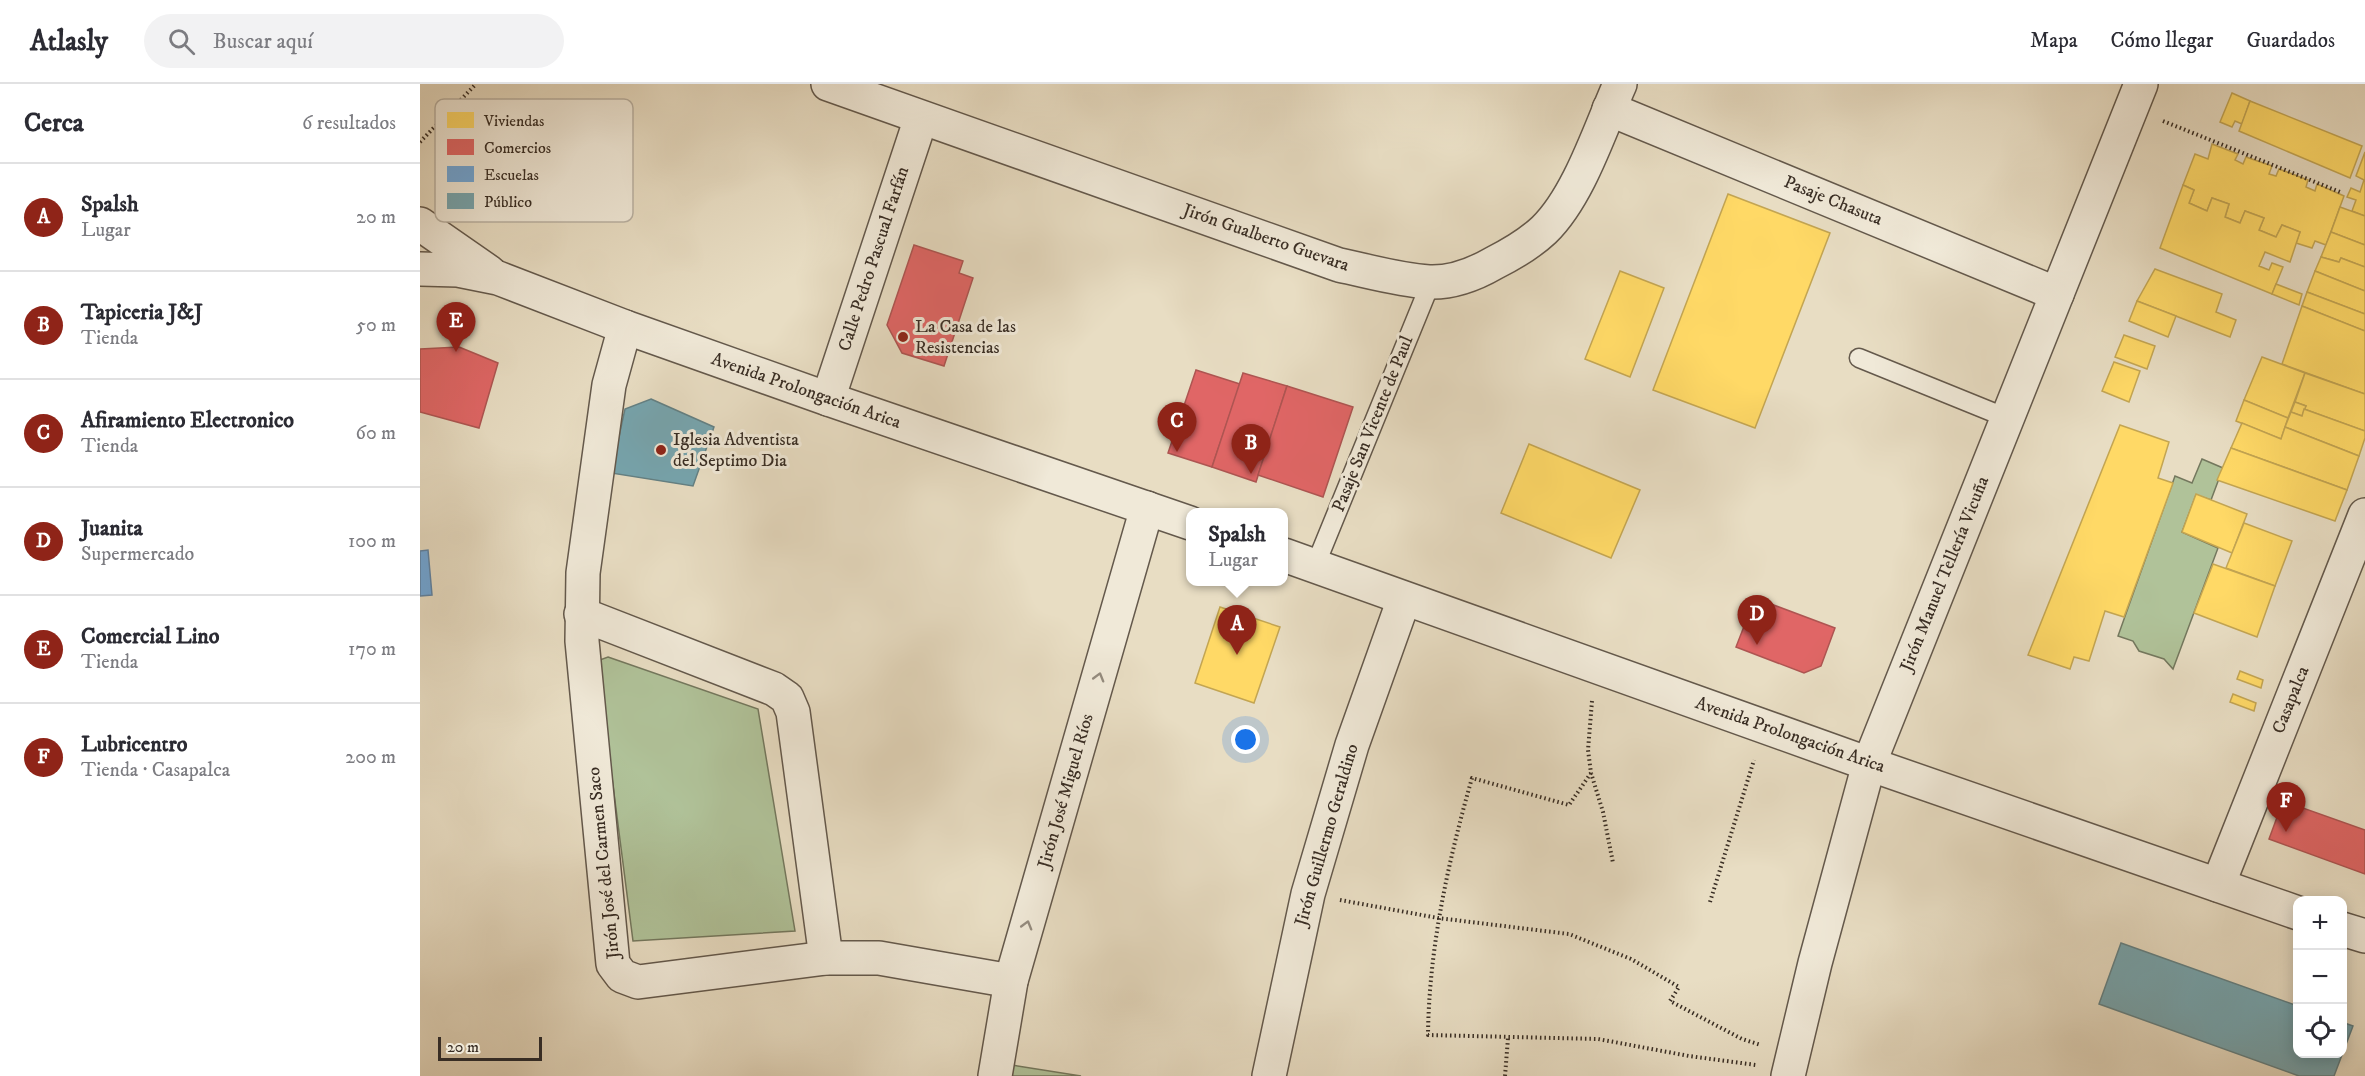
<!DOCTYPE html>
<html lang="es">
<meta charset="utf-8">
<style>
body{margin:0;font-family:"IM FELL DW Pica",serif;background:#f2f2f3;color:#2b2b33}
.controls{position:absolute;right:18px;bottom:18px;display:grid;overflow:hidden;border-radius:12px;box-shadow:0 3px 15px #0003}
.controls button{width:54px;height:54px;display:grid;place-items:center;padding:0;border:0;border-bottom:2px solid #e1e1e2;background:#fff;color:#2b2b33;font:30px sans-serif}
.scale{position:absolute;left:18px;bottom:15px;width:104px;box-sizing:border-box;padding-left:6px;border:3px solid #382d24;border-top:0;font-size:16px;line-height:21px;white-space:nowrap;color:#382d24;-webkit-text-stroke:4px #f0e9d8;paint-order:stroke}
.you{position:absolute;left:826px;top:656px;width:21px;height:21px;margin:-15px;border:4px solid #fff;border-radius:50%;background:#1a73e8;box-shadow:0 0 0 9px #1a73e833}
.badge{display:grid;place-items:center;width:39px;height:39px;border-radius:50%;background:#8f2418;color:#fff;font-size:20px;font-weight:700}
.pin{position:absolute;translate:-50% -50px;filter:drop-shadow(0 2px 3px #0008)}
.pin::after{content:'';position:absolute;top:32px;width:21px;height:18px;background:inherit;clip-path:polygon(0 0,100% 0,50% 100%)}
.popup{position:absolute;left:766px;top:424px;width:102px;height:78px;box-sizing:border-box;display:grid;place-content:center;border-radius:12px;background:#fff;filter:drop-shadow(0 2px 4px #0005);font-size:20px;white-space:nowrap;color:#7c7c81}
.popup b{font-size:22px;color:#2b2b33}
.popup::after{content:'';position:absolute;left:50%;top:100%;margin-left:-12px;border:12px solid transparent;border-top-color:#fff}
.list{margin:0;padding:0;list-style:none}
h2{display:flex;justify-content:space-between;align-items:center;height:78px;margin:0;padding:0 24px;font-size:26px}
h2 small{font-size:20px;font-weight:400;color:#7c7c81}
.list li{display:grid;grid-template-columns:39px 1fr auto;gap:18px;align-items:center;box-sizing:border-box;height:108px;padding:0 24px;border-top:2px solid #e1e1e2}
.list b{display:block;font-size:22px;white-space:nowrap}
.list p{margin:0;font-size:20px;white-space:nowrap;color:#7c7c81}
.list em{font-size:20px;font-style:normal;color:#7c7c81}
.icon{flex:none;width:33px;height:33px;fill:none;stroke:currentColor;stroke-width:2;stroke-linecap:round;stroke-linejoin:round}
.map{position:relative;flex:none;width:1945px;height:992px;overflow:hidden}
header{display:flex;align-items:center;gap:36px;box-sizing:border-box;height:84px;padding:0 30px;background:#fff;border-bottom:2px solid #e1e1e2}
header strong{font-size:28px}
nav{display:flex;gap:33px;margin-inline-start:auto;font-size:21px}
.search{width:420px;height:54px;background:#f2f2f3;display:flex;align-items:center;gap:15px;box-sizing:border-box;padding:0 21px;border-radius:33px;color:#7c7c81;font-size:22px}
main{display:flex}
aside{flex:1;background:#fff}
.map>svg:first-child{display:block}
.green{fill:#b0c299;stroke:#74785e;stroke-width:1.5}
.homes{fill:#ffd966;stroke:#c3a552;stroke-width:1.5}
.shops{fill:#e06666;stroke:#ae5552;stroke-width:1.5}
.schools{fill:#6fa8dc;stroke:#5e83a5;stroke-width:1.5}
.public{fill:#76a5af;stroke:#638185;stroke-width:1.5}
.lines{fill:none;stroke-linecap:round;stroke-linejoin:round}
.service-casing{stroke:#64594c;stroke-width:21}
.minor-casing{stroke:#64594c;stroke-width:36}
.tertiary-casing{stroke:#64594c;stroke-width:36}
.path{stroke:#382d24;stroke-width:4;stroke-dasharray:1.5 3;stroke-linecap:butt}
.service{stroke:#f0e9d8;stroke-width:18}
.minor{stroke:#f0e9d8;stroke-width:33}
.tertiary{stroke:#f0e9d8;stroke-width:33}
.oneway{stroke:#948b7e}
.poi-dot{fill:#8f2418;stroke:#f0e9d8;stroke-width:2}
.labels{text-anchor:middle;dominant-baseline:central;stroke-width:6;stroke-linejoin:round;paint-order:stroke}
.street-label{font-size:18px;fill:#382d24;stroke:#f0e9d8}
.poi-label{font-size:18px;fill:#382d24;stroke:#f0e9d8;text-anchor:start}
.key{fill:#f0e9d8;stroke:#b9b1a2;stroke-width:1.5}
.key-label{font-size:16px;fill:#382d24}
</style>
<header>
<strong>Atlasly</strong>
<div class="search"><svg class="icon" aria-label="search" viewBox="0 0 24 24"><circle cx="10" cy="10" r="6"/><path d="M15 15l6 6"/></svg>Buscar aquí</div>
<nav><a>Mapa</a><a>Cómo llegar</a><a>Guardados</a></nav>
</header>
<main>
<aside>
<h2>Cerca<small>6 resultados</small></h2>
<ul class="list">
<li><span class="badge">A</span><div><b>Spalsh</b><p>Lugar</p></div><em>20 m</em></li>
<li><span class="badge">B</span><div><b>Tapiceria J&amp;J</b><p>Tienda</p></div><em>50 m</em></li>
<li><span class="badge">C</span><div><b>Afiramiento Electronico</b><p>Tienda</p></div><em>60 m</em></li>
<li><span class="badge">D</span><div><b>Juanita</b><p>Supermercado</p></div><em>100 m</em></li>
<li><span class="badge">E</span><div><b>Comercial Lino</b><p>Tienda</p></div><em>170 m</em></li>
<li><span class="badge">F</span><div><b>Lubricentro</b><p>Tienda · Casapalca</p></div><em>200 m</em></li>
</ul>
</aside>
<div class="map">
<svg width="1945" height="992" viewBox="0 0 1945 992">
<rect width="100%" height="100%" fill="#e8ddc3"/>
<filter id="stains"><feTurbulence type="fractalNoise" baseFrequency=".00333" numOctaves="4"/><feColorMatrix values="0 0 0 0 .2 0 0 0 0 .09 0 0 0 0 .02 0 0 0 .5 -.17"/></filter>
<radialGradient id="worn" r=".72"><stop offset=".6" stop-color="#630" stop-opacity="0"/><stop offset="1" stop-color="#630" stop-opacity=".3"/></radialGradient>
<g class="green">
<polygon points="1782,375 1803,384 1791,416 1776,411 1762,448 1798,464 1753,585 1744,575 1719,567 1713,557 1698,552 1755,392 1772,399"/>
<polygon points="188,573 338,625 375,847 213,857 177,577"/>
<polygon points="592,981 661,992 590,992"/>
</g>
<g class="homes">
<polygon points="1812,9 1830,17 1822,40 1815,37 1812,43 1800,38"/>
<polygon points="1830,17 1942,62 1930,94 1819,47"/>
<polygon points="1792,60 1818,70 1815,76 1823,80 1826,73 1852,82 1849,90 1856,92 1859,85 1888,96 1886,103 1895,107 1897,100 1924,112 1906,161 1895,157 1892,164 1876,159 1880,148 1862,141 1856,153 1839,146 1844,134 1825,127 1820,139 1805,133 1809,120 1792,114 1787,127 1769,119 1774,106 1763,101 1775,70 1788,75"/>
<polygon points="1945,68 1945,132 1932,127 1936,116 1927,113 1931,104 1940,108 1944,96 1936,92"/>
<polygon points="1763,101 1774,106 1769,119 1787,127 1792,114 1809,120 1805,133 1820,139 1825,127 1844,134 1839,146 1856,153 1862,141 1880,148 1870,178 1845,168 1839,182 1849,186 1852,179 1863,183 1852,210 1740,164"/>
<polygon points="1308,110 1410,149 1335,344 1233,306"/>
<polygon points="1920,123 1945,132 1945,161 1911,148"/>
<polygon points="1911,148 1945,161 1945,183 1921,174 1919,178 1901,173"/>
<polygon points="1901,173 1919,178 1921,174 1945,183 1945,207 1895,187"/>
<polygon points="1735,185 1802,210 1796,228 1816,236 1810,253 1717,217"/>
<polygon points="1200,187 1244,204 1210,293 1165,275"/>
<polygon points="1895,187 1945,207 1945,230 1887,208"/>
<polygon points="1856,200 1882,210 1879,221 1852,210"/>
<polygon points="1887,208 1945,230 1945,247 1882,222"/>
<polygon points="1717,217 1756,232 1748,253 1709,237"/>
<polygon points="1882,222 1945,247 1945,310 1862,280"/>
<polygon points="1704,251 1735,262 1727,285 1695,273"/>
<polygon points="1842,273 1885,289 1868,334 1824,316"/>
<polygon points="1694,278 1720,287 1709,318 1682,307"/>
<polygon points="1885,289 1945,310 1945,347 1884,325 1886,322 1875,318"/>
<polygon points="1824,316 1868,334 1861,355 1816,337"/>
<polygon points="1875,318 1886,322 1882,332 1871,328"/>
<polygon points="1884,325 1945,347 1945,354 1939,372 1865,343 1871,328 1882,332"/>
<polygon points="1822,339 1861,355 1865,343 1939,372 1927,406 1811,364"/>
<polygon points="1700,341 1749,358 1738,394 1753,399 1704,533 1685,527 1669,577 1654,573 1650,585 1608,571"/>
<polygon points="1109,360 1220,406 1191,474 1081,429"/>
<polygon points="1811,364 1927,406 1915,437 1797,396"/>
<polygon points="1776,410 1827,430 1812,469 1762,448"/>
<polygon points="1824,439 1872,457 1855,502 1806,484"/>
<polygon points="1793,480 1855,502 1837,553 1774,529"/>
<polygon points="800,523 860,543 834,619 775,599"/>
<polygon points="1820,587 1843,596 1841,604 1817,595"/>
<polygon points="1813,610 1836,619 1834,627 1810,618"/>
</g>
<g class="shops">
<polygon points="98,51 132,76 101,119 66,95"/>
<polygon points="494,161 543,177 539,189 553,194 524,282 482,269 467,241"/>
<polygon points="39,263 78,279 59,344 0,328 0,265"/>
<polygon points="776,286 820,300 792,383 748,369"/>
<polygon points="823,289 867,302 836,398 792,383"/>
<polygon points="867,302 933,323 903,413 838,391"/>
<polygon points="1335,514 1415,544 1401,582 1384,589 1316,563"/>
<polygon points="1863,717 1945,746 1945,790 1849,755"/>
</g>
<polygon class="schools" points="8,466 12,511 0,512 0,467"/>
<g class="public">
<polygon points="231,315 294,343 273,402 191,389 205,325"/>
<polygon points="1701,859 1878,922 1878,970 1922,970 1922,938 1933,942 1914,992 1879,992 1679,920"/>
</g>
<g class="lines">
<g class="service-casing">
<g id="service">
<polyline points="1439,274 1587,334"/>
<polyline points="895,482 1011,198"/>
</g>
</g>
<g class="minor-casing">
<g id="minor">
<path d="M408,0L919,181C948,187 979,196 1009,198C1032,199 1055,190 1074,179C1092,170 1109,160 1124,146C1159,112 1180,45 1200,0"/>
<polyline points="1189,25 1637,210"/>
<polyline points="205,243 189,301 163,489 162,557 193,880 202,892 218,898 406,874 459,874 591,897"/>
<polyline points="408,315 501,34"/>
<polyline points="161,530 354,605 367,614 373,628 406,874"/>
<polyline points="1449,680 1721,0"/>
<polyline points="1798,801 1945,431"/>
<polyline points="575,992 591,897 727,424"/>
<polyline points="849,992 888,810 932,661 984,515"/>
</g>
</g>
<g class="tertiary-casing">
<g id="tertiary">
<polyline points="0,140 69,188"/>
<polyline points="0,185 38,186 78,194 205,243 408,315 770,439"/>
<polyline points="864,471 1449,680 1878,829"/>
<polyline points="1922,845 1945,852"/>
<polyline points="1368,992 1395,879 1449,680"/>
</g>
</g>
<g class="path">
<polyline points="1743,37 1920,108"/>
<polyline points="0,58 56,0"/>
<polyline points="1172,617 1168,666 1171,689 1183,728 1193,779"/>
<path d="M1171,689L1149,721L1052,694C1028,778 1009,864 1008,951L1178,955L1269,972L1336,981"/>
<polyline points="920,816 1018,834 1149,850 1211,875 1259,903 1250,917 1322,955 1341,961"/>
<polyline points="1290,818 1334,676"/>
<polyline points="1085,992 1088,954"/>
</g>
<use href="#service" class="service"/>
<use href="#minor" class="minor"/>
<use href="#tertiary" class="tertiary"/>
</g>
<defs><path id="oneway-chevron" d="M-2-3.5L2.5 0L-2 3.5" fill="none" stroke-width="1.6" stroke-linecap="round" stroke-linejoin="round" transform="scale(1.5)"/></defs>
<g class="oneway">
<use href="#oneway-chevron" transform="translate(679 593) rotate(-74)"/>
<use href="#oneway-chevron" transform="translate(607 841) rotate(-74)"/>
</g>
<g class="poi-dot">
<circle cx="483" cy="253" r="6"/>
<circle cx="241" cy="366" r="6"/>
</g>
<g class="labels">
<g class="street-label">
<text transform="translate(1413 117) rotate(22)">Pasaje Chasuta</text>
<text transform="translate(846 154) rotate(19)">Jirón Gualberto Guevara</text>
<text transform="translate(454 175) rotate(-72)">Calle Pedro Pascual Farfán</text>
<text transform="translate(386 307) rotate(19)">Avenida Prolongación Arica</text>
<text transform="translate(953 340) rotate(-68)">Pasaje San Vicente de Paul</text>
<text transform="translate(1525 490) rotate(-68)">Jirón Manuel Tellería Vicuña</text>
<text transform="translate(1871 616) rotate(-68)">Casapalca</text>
<text transform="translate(1370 651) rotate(19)">Avenida Prolongación Arica</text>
<text transform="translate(646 707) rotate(-74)">Jirón José Miguel Ríos</text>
<text transform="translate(907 751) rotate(-74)">Jirón Guillermo Geraldino</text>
<text transform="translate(184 779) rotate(-96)">Jirón José del Carmen Saco</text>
</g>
<g class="poi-label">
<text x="495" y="243">La Casa de las<tspan x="495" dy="21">Resistencias</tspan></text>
<text x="253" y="356">Iglesia Adventista<tspan x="253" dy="21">del Septimo Dia</tspan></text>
</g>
</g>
<rect x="15" y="15" width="198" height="123" rx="9" class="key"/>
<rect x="27" y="28" width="27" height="16" fill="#ffd966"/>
<rect x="27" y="55" width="27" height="16" fill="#e06666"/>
<rect x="27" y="82" width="27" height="16" fill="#6fa8dc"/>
<rect x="27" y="109" width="27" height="16" fill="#76a5af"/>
<g class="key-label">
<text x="64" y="42">Viviendas</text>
<text x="64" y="69">Comercios</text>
<text x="64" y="96">Escuelas</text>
<text x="64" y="123">Público</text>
</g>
<rect width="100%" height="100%" filter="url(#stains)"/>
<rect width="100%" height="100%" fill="url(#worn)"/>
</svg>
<div class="controls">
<button>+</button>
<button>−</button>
<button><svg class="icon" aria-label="locate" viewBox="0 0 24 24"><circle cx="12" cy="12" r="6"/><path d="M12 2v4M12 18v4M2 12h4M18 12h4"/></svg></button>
</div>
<div class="scale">20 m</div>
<div class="you"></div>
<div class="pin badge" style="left:817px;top:571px">A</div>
<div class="popup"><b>Spalsh</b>Lugar</div>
<div class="pin badge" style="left:831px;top:390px">B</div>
<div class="pin badge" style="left:757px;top:368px">C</div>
<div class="pin badge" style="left:1337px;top:561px">D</div>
<div class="pin badge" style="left:36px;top:268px">E</div>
<div class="pin badge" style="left:1866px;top:748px">F</div>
</div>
</main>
